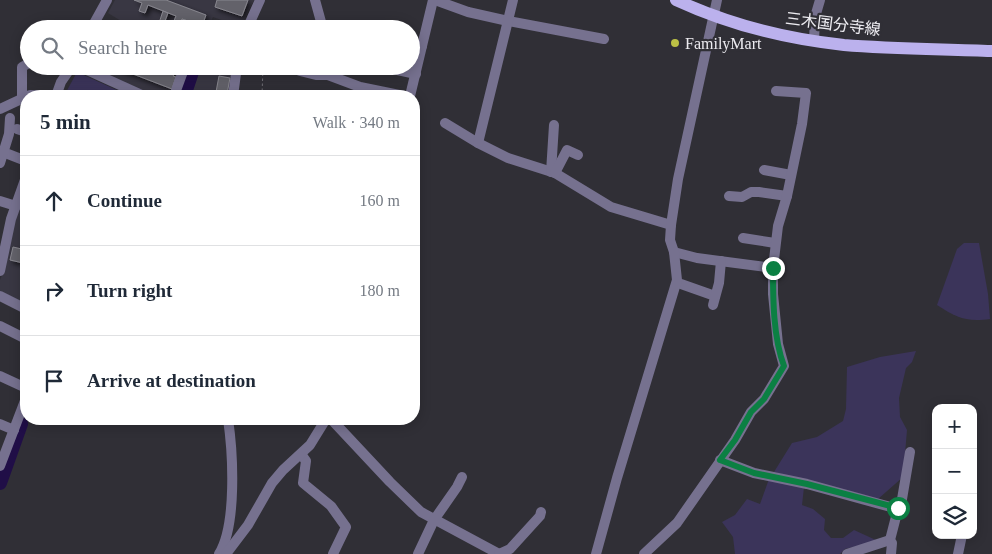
<!DOCTYPE html>
<meta charset="utf-8">
<style>
body{margin:0;font-family:"Times New Roman","Noto Sans JP",serif;background:#f2f2f3;color:#1f2937}
.controls{position:absolute;right:15px;bottom:15px;display:grid;overflow:hidden;border-radius:10px;box-shadow:0 2px 12px #0003}
.controls button{width:45px;height:45px;display:grid;place-items:center;padding:0;border:0;border-bottom:1px solid #e0e1e3;background:#fff;color:#1f2937;font:25px sans-serif}
.stop{position:absolute;width:15px;height:15px;margin:-11px;border:4px solid #0b8043;border-radius:50%;background:#fff}
.stop.end{background:#0b8043;border-color:#fff;box-shadow:0 1px 5px #0008}
.list{margin:0;padding:0;list-style:none}
h2{display:flex;justify-content:space-between;align-items:center;height:65px;margin:0;padding:0 20px;font-size:21px}
h2 small{font-size:16px;font-weight:400;color:#747a83}
.list li{display:grid;grid-template-columns:32px 1fr auto;gap:15px;align-items:center;box-sizing:border-box;height:90px;padding:0 20px;border-top:1px solid #e0e1e3}
.list b{display:block;font-size:19px;white-space:nowrap}
.list em{font-size:16px;font-style:normal;color:#747a83}
.icon{flex:none;width:28px;height:28px;fill:none;stroke:currentColor;stroke-width:2;stroke-linecap:round;stroke-linejoin:round}
.map{position:relative;flex:none;width:992px;height:554px;overflow:hidden}
.search{position:absolute;background:#fff;box-shadow:0 2px 12px #0003;left:20px;top:20px;width:400px;height:55px;display:flex;align-items:center;gap:12px;box-sizing:border-box;padding:0 18px;border-radius:28px;color:#747a83;font-size:19px}
.panel{position:absolute;background:#fff;box-shadow:0 2px 12px #0003;left:20px;top:90px;width:400px;height:335px;border-radius:20px}
.map>svg:first-child{display:block}
.built{fill:#393743}
.green{fill:#3b345a}
.lines{fill:none;stroke-linecap:round;stroke-linejoin:round}
.river{stroke:#200e47;stroke-width:14}
.building{fill:#63626a;stroke:#88878f;filter:url(#shadow)}
.path{stroke:#6f6e74;stroke-width:1;stroke-dasharray:2.5 2.5;stroke-linecap:butt}
.minor{stroke:#76718f;stroke-width:10}
.major{stroke:#bbb1ed;stroke-width:12}
.route{stroke:#0b8043;stroke-width:6}
.poi-dot{fill:#bbc045;stroke:#302f36;stroke-width:2}
.labels{text-anchor:middle;dominant-baseline:central;stroke-width:4.5;stroke-linejoin:round;paint-order:stroke}
.street-label{font-size:16px;fill:#ecebf0;stroke:#302f36}
.poi-label{font-size:16px;fill:#ecebf0;stroke:#302f36;text-anchor:start}
</style>
<div class="map">
<svg width="992" height="554" viewBox="0 0 992 554">
<defs>
<filter id="shadow"><feDropShadow dx="3" dy="3" stdDeviation="2.5" flood-color="#0009"/></filter>
</defs>
<rect width="100%" height="100%" fill="#302f36"/>
<g class="built">
<polygon points="115,0 254,0 241,27 213,17 207,29 130,29 131,27 108,13"/>
<polygon points="113,66 181,66 170,96 152,96 108,76"/>
<polygon points="196,66 232,66 228,96 186,96"/>
<polygon points="26,185 26,304 0,291 0,280 3,273 12,227"/>
</g>
<g class="green">
<polygon points="77,72 130,96 64,96"/>
<path d="M964,243H979L988,294L990,319C966,322 957,318 937,305L957,249Z"/>
<polygon points="916,351 912,362 906,368 899,398 900,417 907,430 903,477 878,499 774,472 792,443 817,437 843,421 846,409 847,367 880,357"/>
<polygon points="769,479 804,487 802,505 813,509 825,519 824,530 831,538 843,538 854,530 878,541 845,549 840,554 735,554 733,537 722,522 735,515 747,499 760,504"/>
</g>
<g class="lines">
<g class="river">
<polyline points="184,96 194,66"/>
<polyline points="0,483 21,424"/>
</g>
</g>
<g class="building">
<polygon points="134,0 166,0 206,15 202,26 182,19 180,26 173,23 176,16 148,5 145,13 139,11 142,3"/>
<polygon points="217,0 248,0 242,16 215,7"/>
<polygon points="163,11 168,13 162,29 157,29"/>
<polygon points="182,19 202,26 201,29 178,29"/>
<polygon points="121,66 158,66 175,73 173,76 176,77 172,89 120,69"/>
<polygon points="219,76 230,78 227,94 216,92"/>
<polygon points="13,247 26,250 26,269 22,267 23,263 10,260"/>
</g>
<g class="lines">
<polyline class="path" points="262,96 263,66"/>
<g class="minor">
<polyline points="315,0 323,29"/>
<polyline points="435,0 468,12 508,21 604,39"/>
<polyline points="76,29 79,26 86,29"/>
<polyline points="91,29 107,0"/>
<polyline points="214,29 220,27 238,29"/>
<polyline points="247,29 260,0"/>
<polyline points="814,41 815,17 820,0"/>
<polyline points="411,44 422,46"/>
<polyline points="78,66 144,96"/>
<polyline points="292,66 300,71 316,75 328,75 360,87 404,96"/>
<polyline points="379,66 416,74"/>
<polyline points="56,96 61,82 72,66"/>
<polyline points="174,96 185,66"/>
<polyline points="233,96 237,66"/>
<polyline points="410,96 433,0"/>
<polyline points="22,98 22,67 29,63"/>
<polyline points="0,109 30,95 53,96"/>
<polyline points="445,123 478,143 508,158 555,173 611,207 671,225"/>
<polyline points="17,129 26,132"/>
<polyline points="478,143 513,0"/>
<polyline points="8,154 26,161"/>
<polyline points="0,163 9,134 10,118"/>
<polyline points="764,170 791,175"/>
<polyline points="551,172 554,125"/>
<polyline points="555,173 567,150 578,155"/>
<polyline points="729,196 742,197 751,192 759,192 787,196"/>
<polyline points="0,201 16,206"/>
<polyline points="743,238 775,243"/>
<polyline points="674,252 697,258 773,268"/>
<polyline points="0,271 11,219 26,177"/>
<polyline points="681,284 715,296"/>
<polyline points="0,296 26,309"/>
<polyline points="713,305 719,283 721,261"/>
<polyline points="0,326 26,339"/>
<polyline points="0,376 26,388"/>
<polyline points="331,419 390,482 421,512 499,554"/>
<polyline points="0,424 14,430"/>
<polyline points="301,454 306,461 303,483 331,506 346,527 333,554"/>
<polyline points="720,460 754,473 807,484 898,509"/>
<polyline points="0,466 26,398"/>
<path d="M219,554C237,525 233,453 228,419"/>
<polyline points="226,554 248,525 272,483 283,470 310,445 326,419"/>
<polyline points="418,554 434,520 457,487 462,477"/>
<polyline points="499,554 510,549 540,516 541,512"/>
<polyline points="596,554 617,478 677,280 674,252 670,240 671,225 678,179 717,0"/>
<polyline points="644,554 677,523 735,440 751,412 764,399 784,366 778,344 773,294 773,268 778,226 787,196 802,124 806,93 776,91"/>
<polyline points="847,554 890,540"/>
<polyline points="891,554 892,543 890,540 898,509 901,505 910,452"/>
<polyline points="958,554 962,535"/>
</g>
<path class="major" d="M676,0C728,24 787,39 844,45C893,49 943,49 992,51"/>
</g>
<g class="lines">
<path class="route" d="M773,268C773,298 773,337 784,366L764,399L751,412L735,440L720,460L754,473L807,484L898,508"/>
</g>
<circle class="poi-dot" cx="675" cy="43" r="5"/>
<g class="labels">
<g class="street-label">
<text transform="translate(833 24) rotate(7)">三木国分寺線</text>
</g>
<g class="poi-label">
<text x="685" y="43">FamilyMart</text>
</g>
</g>
</svg>
<div class="controls">
<button>+</button>
<button>−</button>
<button><svg class="icon" aria-label="layers" viewBox="0 0 24 24"><path d="M12 4l9 5-9 5-9-5zM3 14l9 5 9-5"/></svg></button>
</div>
<div class="stop" style="left:898px;top:508px"></div>
<div class="stop end" style="left:773px;top:268px"></div>
<div class="search"><svg class="icon" aria-label="search" viewBox="0 0 24 24"><circle cx="10" cy="10" r="6"/><path d="M15 15l6 6"/></svg>Search here</div>
<section class="panel">
<h2>5 min<small>Walk · 340 m</small></h2>
<ul class="list">
<li><svg class="icon" aria-label="ahead" viewBox="0 0 24 24"><path d="M12 20V5M6 11l6-6 6 6"/></svg><div><b>Continue</b></div><em>160 m</em></li>
<li><svg class="icon" aria-label="right" viewBox="0 0 24 24"><path d="M7 20v-9h11M14 6l5 5-5 5"/></svg><div><b>Turn right</b></div><em>180 m</em></li>
<li><svg class="icon" aria-label="arrive" viewBox="0 0 24 24"><path d="M6 21V4h12l-3 4 3 4H6"/></svg><div><b>Arrive at destination</b></div></li>
</ul>
</section>
</div>
